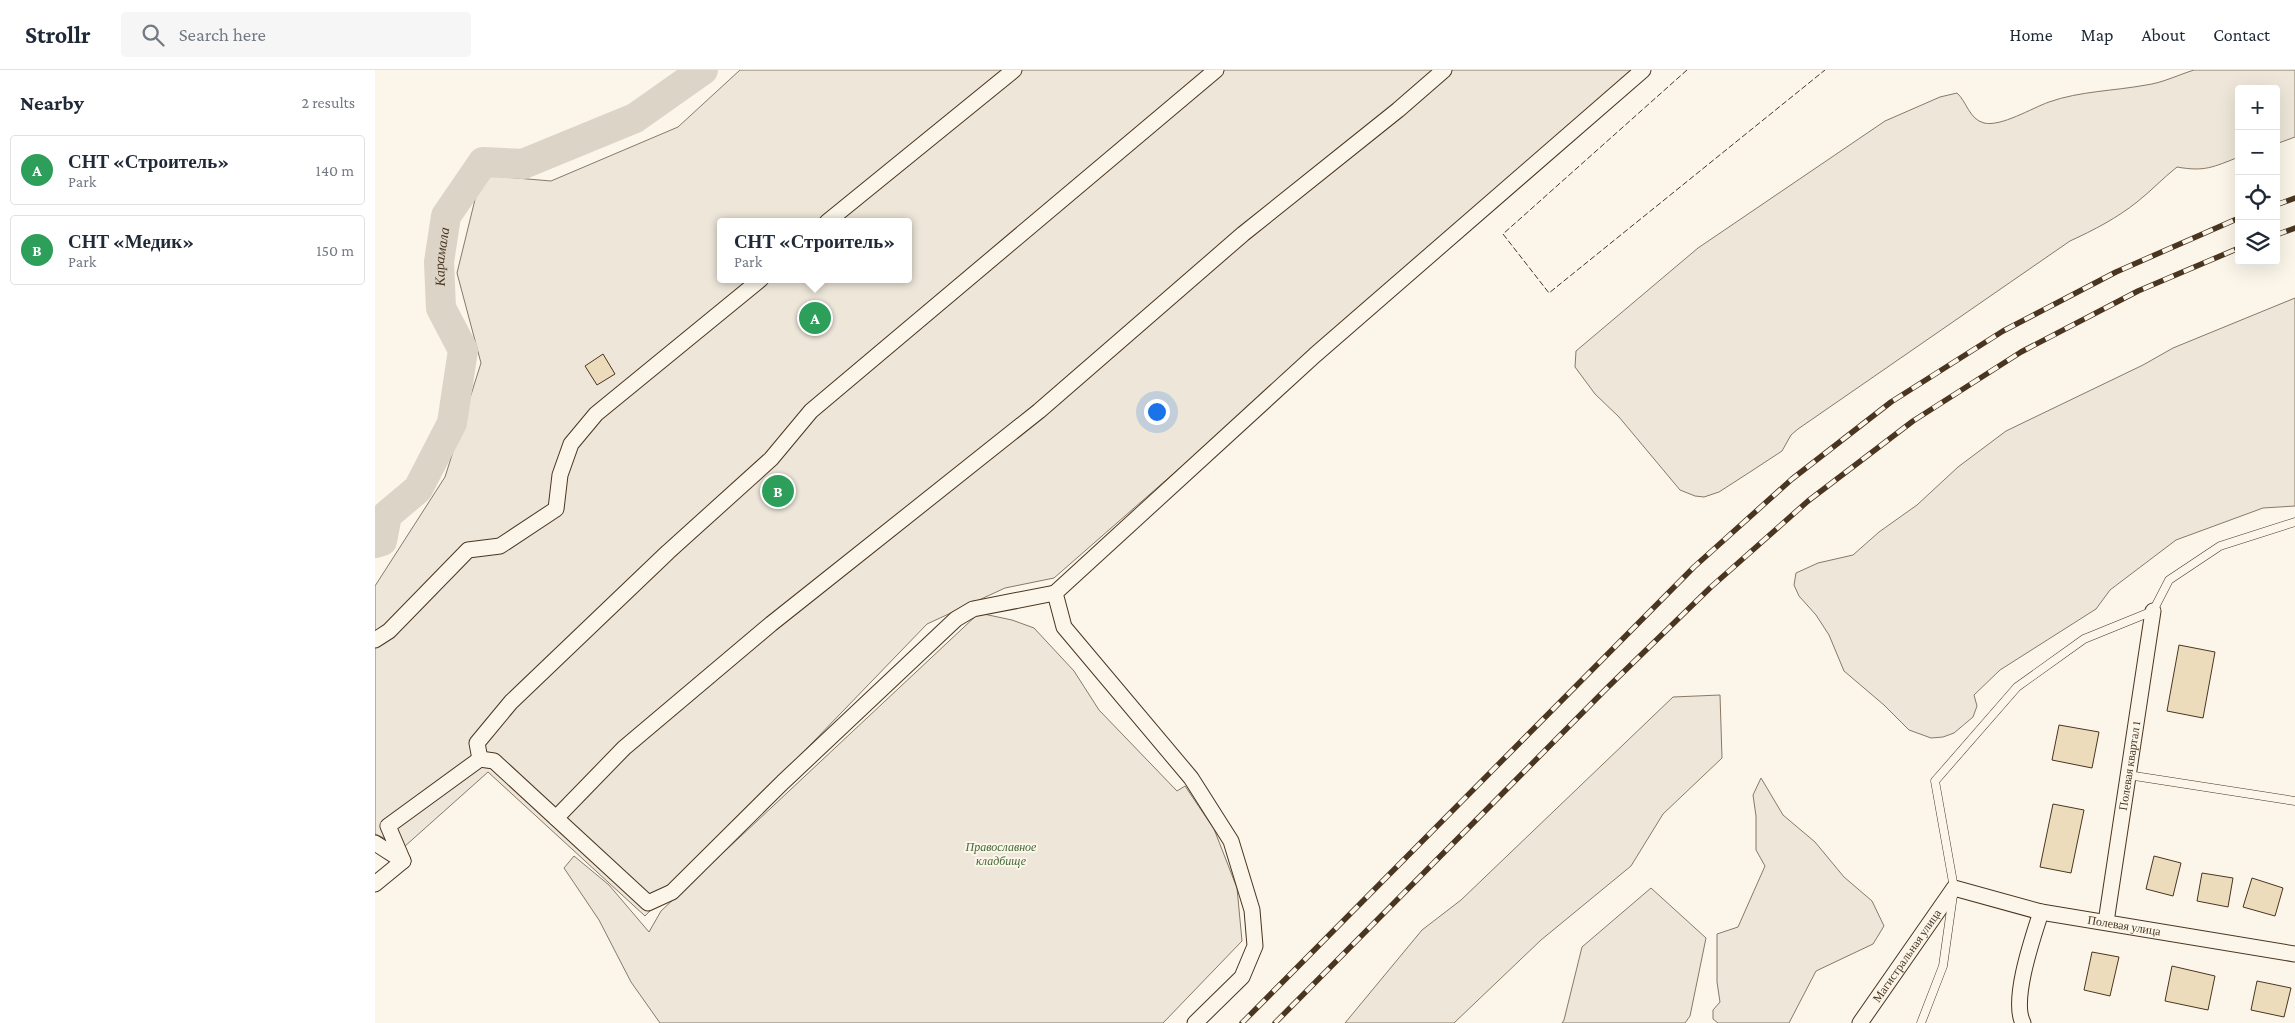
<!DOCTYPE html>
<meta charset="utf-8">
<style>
body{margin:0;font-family:"Crimson Pro",serif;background:#f6f6f7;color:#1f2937}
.controls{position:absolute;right:15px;top:15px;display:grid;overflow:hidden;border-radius:5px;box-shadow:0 5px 20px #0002}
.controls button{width:45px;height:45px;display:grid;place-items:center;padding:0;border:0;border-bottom:1px solid #e0e1e3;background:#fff;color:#1f2937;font:25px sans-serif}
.you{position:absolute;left:781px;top:341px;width:18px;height:18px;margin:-12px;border:4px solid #fff;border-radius:50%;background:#1a73e8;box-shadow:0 0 0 8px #1a73e833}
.badge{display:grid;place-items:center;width:32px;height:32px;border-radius:50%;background:#1a73e8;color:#fff;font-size:16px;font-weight:700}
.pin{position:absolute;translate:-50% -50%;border:2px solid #fff;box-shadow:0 1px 5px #0006}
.popup{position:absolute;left:342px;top:148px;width:195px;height:65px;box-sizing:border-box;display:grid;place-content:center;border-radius:5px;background:#fff;filter:drop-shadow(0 1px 4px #0005);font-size:16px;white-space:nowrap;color:#747a83}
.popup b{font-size:19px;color:#1f2937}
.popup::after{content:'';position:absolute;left:50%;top:100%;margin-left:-10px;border:10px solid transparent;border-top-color:#fff}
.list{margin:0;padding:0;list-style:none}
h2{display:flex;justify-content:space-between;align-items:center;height:65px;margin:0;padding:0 20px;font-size:21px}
h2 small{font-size:16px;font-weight:400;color:#747a83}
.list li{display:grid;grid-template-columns:32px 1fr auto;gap:15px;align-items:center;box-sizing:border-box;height:70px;margin:0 10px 10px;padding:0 10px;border:1px solid #e0e1e3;border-radius:5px}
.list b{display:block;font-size:19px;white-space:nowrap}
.list p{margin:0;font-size:16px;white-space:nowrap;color:#747a83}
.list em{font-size:16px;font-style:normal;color:#747a83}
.icon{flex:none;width:28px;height:28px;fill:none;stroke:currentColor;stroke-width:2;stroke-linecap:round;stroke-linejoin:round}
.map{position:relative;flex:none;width:1920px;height:953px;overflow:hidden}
header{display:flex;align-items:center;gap:30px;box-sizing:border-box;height:70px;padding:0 25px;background:#fff;border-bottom:1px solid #e0e1e3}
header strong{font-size:24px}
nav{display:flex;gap:28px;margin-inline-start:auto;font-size:18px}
.search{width:350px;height:45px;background:#f6f6f7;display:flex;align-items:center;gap:12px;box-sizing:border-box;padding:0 18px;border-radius:5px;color:#747a83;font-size:19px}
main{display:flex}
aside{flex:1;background:#fff}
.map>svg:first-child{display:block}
.green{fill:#ede6d9;stroke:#887966;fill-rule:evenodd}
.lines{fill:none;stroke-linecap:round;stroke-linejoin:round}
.river{stroke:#dcd4c6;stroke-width:30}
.building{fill:#ecdcbc;stroke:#4a3520}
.lane-casing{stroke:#4a3520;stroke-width:9}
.street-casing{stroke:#4a3520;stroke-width:17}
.lane{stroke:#fbf6e9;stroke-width:8}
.street{stroke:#fbf6e9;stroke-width:15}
.rail-casing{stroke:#4a3520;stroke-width:5.5}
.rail{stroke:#fbf6e9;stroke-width:4;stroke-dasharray:11;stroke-linecap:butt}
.fence{stroke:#4a3520;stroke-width:1;stroke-dasharray:6 2.5;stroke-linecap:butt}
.labels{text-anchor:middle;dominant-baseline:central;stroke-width:4;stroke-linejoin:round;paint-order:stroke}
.street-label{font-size:12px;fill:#4a3520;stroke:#fbf6e9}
.park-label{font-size:12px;font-style:italic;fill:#436837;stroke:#fbf6e9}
.water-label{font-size:14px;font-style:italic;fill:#4a3520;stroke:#fbf6e9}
</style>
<header>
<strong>Strollr</strong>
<div class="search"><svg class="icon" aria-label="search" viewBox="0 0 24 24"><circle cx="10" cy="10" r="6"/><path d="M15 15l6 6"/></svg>Search here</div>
<nav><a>Home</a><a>Map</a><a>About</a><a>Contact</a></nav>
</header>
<main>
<aside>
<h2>Nearby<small>2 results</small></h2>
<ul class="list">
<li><span class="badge" style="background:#2e9e5b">A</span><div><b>СНТ «Строитель»</b><p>Park</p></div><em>140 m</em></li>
<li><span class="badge" style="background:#2e9e5b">B</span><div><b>СНТ «Медик»</b><p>Park</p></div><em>150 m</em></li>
</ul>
</aside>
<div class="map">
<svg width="1920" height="953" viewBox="0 0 1920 953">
<rect width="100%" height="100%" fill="#fbf6e9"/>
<g class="green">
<path d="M365,0H1260L679,508L630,518L552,554L270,846L113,702L29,777L0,764V516L70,407L106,293L82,203L106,105L176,111L303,57ZM346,152H534V209H346Z"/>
<path d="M1819,0H1920V67L1901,74V19H1864V87C1838,97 1830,102 1802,97C1788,108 1776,121 1762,132C1742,148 1719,160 1695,171L1423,359L1416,365L1407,381L1375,402L1344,422L1329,427L1320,426L1305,420L1244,347L1220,324L1200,297L1201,281L1323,178L1510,51L1565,27L1582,23C1592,32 1594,49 1609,53C1626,57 1657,38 1674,32C1705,21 1739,21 1771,15C1787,13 1803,5 1819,0Z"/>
<polygon points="1920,228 1920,436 1888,438 1801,470 1735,520 1721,539 1625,600 1599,625 1602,636 1598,647 1579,663 1568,667 1556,668 1534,660 1509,635 1469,601 1454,565 1441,545 1424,526 1419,515 1421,503 1443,493 1478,485 1504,462 1542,435 1583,397 1631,361 1768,295 1798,278"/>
<polygon points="604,543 637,550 659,558 699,601 724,640 802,721 810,716 839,759 862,818 867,871 788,953 285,953 256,912 224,850 189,798 199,786 234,815 274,862 286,841"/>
<polygon points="1345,625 1347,688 1288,744 1256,796 1166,870 1079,953 970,953 1047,860 1086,830 1298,627"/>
<polygon points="1386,708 1408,745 1440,772 1469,807 1497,831 1509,856 1498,874 1441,901 1414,953 1343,953 1338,949 1338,940 1345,932 1342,912 1342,864 1363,857 1390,796 1381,780 1381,746 1378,725"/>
<polygon points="1276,818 1331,868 1315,946 1310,953 1187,953 1189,950 1207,877"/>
</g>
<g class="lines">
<path class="river" id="s1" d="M0,473L7,471L12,445L43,419L77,353L88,280L66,238L64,192L71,146L108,92L148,94L260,48L328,0"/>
</g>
<g class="building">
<polygon points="228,284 240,304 222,315 210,296"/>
<polygon points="1804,575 1840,582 1828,648 1792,641"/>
<polygon points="1684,655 1724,662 1717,698 1677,690"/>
<polygon points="1678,734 1709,740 1696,803 1665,797"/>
<polygon points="1779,786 1806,793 1798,826 1771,819"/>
<polygon points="1827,803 1858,808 1853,837 1822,831"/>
<polygon points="1877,808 1908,818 1900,846 1868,837"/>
<polygon points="1717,882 1744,887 1735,926 1709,920"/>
<polygon points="1797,896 1840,906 1833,940 1790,931"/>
<polygon points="1882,911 1916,918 1909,947 1876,940"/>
</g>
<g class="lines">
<g class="lane-casing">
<g id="lane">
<polyline points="1753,705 1920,731"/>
<polyline points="1546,953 1568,896 1579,818 1560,711 1642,617 1709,569 1778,541 1794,510 1845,476 1920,452"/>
</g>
</g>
<g class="street-casing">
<g id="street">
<polyline points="452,152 639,0"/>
<polyline points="0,570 14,561 93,480 125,476 181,439 185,405 196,374 221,344 386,209"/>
<polyline points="105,689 102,673 136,632 293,482 396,389 436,341 841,0"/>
<polyline points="181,748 249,678 396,554 664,341 868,164 1023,40 1069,0"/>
<polyline points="0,773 28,791 13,756 105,689 119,691 273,833 297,822 408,712 581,549 598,539 680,523"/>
<polyline points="0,814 28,791"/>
<path id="s2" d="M1731,852L1778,541"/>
<polyline points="820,953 867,907 880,876 877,840 856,771 816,708 689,557 680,523 940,285 1268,0"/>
<path id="s3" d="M1485,953L1579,818L1666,842L1920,884"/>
<path d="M1648,953C1636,930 1658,867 1666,842"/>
</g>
</g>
<use href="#lane" class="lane"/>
<use href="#street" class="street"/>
<g class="rail-casing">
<g id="rail">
<polyline points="1901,135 1920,128"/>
<polyline points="1901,165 1920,158"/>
<polyline points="867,953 1319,497 1417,409 1516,332 1628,261 1741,202 1864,148"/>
<polyline points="900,953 1233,617 1336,517 1433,431 1538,351 1646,282 1763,221 1864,178"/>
</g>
</g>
<use href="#rail" class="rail"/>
<polyline class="fence" points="1312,0 1128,164 1174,223 1450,0"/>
</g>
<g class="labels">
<g class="street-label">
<text stroke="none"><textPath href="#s2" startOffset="158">Полевая квартал 1</textPath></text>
<text stroke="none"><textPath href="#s3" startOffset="339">Полевая улица</textPath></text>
<text stroke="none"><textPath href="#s3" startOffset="82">Магистральная улица</textPath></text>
</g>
<g class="park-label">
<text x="626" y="777">Православное<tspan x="626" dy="14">кладбище</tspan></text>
</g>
<g class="water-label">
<text stroke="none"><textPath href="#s1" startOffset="321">Карамала</textPath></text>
</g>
</g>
</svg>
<div class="controls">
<button>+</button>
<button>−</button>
<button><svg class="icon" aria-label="locate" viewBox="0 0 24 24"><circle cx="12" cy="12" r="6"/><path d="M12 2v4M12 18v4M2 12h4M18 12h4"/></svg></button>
<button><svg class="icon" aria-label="layers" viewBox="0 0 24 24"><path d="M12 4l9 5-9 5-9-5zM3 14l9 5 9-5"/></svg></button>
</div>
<div class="you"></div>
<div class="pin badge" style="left:440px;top:248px;background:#2e9e5b">A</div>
<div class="popup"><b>СНТ «Строитель»</b>Park</div>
<div class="pin badge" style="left:403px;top:421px;background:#2e9e5b">B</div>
</div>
</main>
